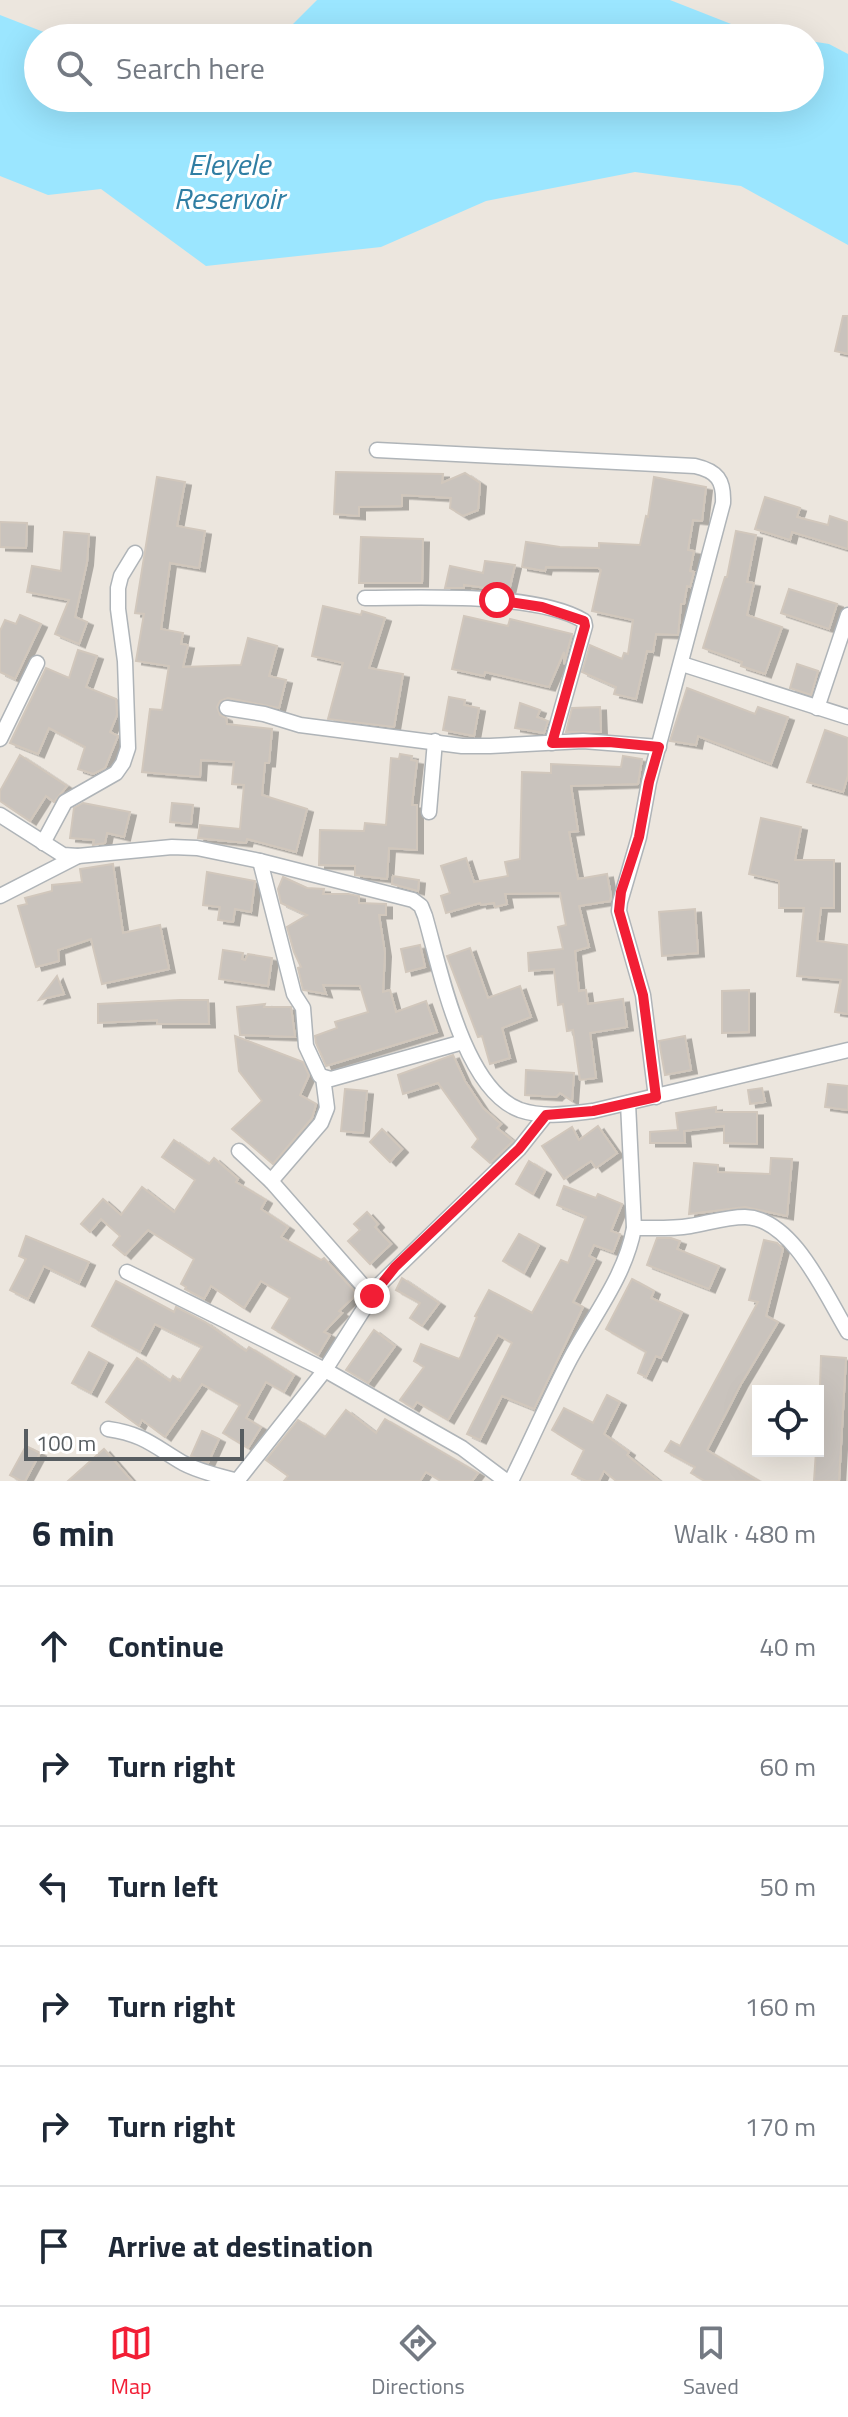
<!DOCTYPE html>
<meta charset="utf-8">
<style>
body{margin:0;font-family:"Titillium Web",sans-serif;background:#f2f2f3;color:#1f2937}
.controls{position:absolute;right:24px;bottom:24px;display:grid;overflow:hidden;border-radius:0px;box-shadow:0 8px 32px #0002}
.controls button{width:72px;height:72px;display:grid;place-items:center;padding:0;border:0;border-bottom:2px solid #e0e1e3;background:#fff;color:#1f2937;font:40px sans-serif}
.scale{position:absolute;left:24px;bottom:20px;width:220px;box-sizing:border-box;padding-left:8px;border:4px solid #575d61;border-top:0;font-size:22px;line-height:28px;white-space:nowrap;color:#575d61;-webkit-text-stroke:6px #fff;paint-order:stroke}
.stop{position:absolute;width:24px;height:24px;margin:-18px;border:6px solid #f21e35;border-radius:50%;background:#fff}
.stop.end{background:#f21e35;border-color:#fff;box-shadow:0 2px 8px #0008}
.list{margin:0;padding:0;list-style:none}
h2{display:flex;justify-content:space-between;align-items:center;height:104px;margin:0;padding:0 32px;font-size:34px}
h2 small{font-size:26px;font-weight:400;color:#747a83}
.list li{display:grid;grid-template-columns:52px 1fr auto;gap:24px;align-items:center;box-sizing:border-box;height:120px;padding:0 32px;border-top:2px solid #e0e1e3}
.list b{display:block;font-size:30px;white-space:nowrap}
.list em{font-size:26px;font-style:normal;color:#747a83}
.icon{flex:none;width:44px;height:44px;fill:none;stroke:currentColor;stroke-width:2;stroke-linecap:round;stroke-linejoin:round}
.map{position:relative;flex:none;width:848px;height:1481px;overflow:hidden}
.search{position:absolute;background:#fff;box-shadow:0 8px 32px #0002;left:24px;right:24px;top:24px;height:88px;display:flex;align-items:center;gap:20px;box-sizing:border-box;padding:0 28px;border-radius:44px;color:#747a83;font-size:30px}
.sheet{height:824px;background:#fff}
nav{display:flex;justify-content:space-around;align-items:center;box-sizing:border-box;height:112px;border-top:2px solid #e0e1e3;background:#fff;font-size:22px;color:#747a83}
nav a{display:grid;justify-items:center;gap:4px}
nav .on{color:#f21e35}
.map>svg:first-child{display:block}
.water{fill:#9be6ff}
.building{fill:#c9c3bd;stroke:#d1c7bc;stroke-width:2;filter:url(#shadow)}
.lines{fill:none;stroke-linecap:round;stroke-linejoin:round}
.minor-casing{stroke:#afb4b8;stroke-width:17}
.minor{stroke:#fff;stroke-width:14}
.route{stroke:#f21e35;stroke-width:10}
.labels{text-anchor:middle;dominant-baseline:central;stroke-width:6;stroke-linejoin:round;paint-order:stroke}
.water-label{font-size:30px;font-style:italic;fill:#307ea3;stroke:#fff}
</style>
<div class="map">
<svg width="848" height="1481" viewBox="0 0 848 1481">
<defs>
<filter id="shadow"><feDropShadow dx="6" dy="3.5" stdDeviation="0" flood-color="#0004"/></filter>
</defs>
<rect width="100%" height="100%" fill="#ece6de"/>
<g class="water">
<polygon points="317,0 670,0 754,33 787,38 233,38 281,36"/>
<polygon points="0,15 59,38 38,38 38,98 810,98 810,41 829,44 848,54 848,245 741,186 635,172 486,201 381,247 206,266 101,189 48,195 0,176"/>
</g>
<g class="building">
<polygon points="843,316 848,316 848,354 835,351"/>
<polygon points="336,472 443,474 442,483 465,473 480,483 478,510 463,516 450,508 451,498 402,495 402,506 359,507 359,516 334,514"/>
<polygon points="157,477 185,482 177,526 205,531 199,568 170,563 161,629 183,633 181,644 188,645 183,667 241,665 248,638 277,646 269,676 286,680 279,708 228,698 220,701 217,707 220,715 226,718 227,724 272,729 269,763 265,763 262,795 307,809 296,852 247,839 246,843 198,838 200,825 240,829 244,785 232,784 234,762 201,760 200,777 142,772 150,709 162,710 169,666 136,661 144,614 135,613"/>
<polygon points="654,477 706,487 702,521 693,520 688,550 694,551 690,571 694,572 690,587 687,586 684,604 681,604 678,635 656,634 653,652 647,651 636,699 614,694 616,687 582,672 590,645 622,659 624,653 628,654 633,620 592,611 601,570 598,568 546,567 545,571 522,567 526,542 560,547 599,548 599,543 640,545 646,516 648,517"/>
<polygon points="765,497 800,508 797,517 828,525 830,516 848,522 848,549 792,532 790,540 755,529"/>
<polygon points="0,522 27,523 26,548 0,547"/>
<polygon points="736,531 756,535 747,582 754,583 747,615 782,627 765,674 741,666 742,662 703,648 725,577 727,577"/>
<polygon points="64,532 89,534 87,562 75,617 87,622 79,644 55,634 69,600 27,592 32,566 61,571"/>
<polygon points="361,537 423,539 422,583 359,583"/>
<polygon points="485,561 515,565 509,591 464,585 464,588 445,588 450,566 483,573"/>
<polygon points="789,589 837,604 829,629 781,613"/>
<polygon points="323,606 361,615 362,611 385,618 369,668 403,674 394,727 328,719 343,663 312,656"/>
<polygon points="20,615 41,624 15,679 0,672 0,631 5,620 16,624"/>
<polygon points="464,616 508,626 510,619 572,634 564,664 564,652 549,687 485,672 484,676 452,669"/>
<polygon points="78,650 97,656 86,687 116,699 117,715 110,732 118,736 105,768 93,774 78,769 85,747 49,728 38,754 10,743 46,668 69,678"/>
<polygon points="797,664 818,671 811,695 790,688"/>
<polygon points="687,688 755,714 758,707 788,717 771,764 698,736 696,745 670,741"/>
<polygon points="449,697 465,700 464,705 479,708 474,736 443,730"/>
<polygon points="520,703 540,710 537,717 548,721 544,733 515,728"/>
<polygon points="600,707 601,732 566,732 572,708"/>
<polygon points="825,730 848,738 848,775 843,792 807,782"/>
<polygon points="400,754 412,756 411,760 417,761 412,805 417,805 417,850 389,848 387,879 355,875 355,866 319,865 320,830 364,831 365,823 386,825 391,758 399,759"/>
<polygon points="20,755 67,786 54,802 46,796 30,821 0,801 0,791"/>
<polygon points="623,756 642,759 638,784 571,786 578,831 569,832 578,879 607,874 611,896 610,901 579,906 589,947 575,951 579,991 586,990 588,1004 623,999 627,1027 590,1033 596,1078 580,1080 573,1030 567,1031 563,1004 558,1005 554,969 529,971 528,953 563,949 558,927 566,925 560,893 505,894 507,904 495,907 494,903 481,905 480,903 446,913 441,896 450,893 441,866 466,858 474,882 508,876 505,862 520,859 522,772 551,773 551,764 621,767"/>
<polygon points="83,803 130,812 124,837 107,833 105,843 93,845 94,840 70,838 74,808"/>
<polygon points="172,803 193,805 191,824 170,822"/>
<polygon points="761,818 801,827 795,860 834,860 834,908 821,908 817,941 848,945 848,1014 835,1012 841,980 797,976 804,908 779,908 779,881 749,874"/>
<polygon points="113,864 123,933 160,925 169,969 102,984 91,939 58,950 59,961 36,967 18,906 27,904 25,898 52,891 52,885 82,882 80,869"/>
<polygon points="207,872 255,881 251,912 235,909 233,922 218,920 220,907 203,905"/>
<polygon points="393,876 419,880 418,891 392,884"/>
<polygon points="283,877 307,888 324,889 323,894 348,894 359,896 359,903 386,904 386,915 379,915 385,953 383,992 390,990 396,1012 426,1001 437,1032 326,1066 316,1043 315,1036 337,1028 335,1022 368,1012 360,986 323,985 326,994 303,990 298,968 301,967 294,952 287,927 307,915 281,903 278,889"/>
<polygon points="695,909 698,953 662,956 659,912"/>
<polygon points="420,945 425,967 406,972 401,949"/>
<polygon points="470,948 488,998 520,986 531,1017 502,1028 510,1058 490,1064 482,1036 478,1037 447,956"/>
<polygon points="223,950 243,953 242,959 245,960 248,954 272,958 268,986 219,979"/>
<polygon points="57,976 64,994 39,1000"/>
<polygon points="749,990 749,1032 722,1033 722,991"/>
<polygon points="180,1000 208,1000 209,1024 157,1024 157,1020 98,1023 98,1004"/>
<polygon points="265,1004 264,1007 291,1007 295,1037 240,1035 237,1007"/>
<polygon points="235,1036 303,1062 309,1075 300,1095 316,1104 312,1118 273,1164 232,1129 262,1101 239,1071"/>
<polygon points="685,1036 691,1070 665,1075 659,1041"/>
<polygon points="453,1055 465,1081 483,1108 501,1124 497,1128 513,1141 490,1163 472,1147 478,1139 438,1083 403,1094 398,1075"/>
<polygon points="526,1070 574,1073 572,1101 560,1093 556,1097 525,1095"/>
<polygon points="828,1084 848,1086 848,1110 825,1107"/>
<polygon points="762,1088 765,1102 750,1104 748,1090"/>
<polygon points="345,1089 367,1091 363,1133 341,1131"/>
<polygon points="716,1107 716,1112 757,1112 757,1144 724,1143 724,1126 684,1131 685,1143 650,1143 650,1132 678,1130 676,1113"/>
<polygon points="598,1126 617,1153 596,1168 591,1161 564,1179 542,1146 572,1127 579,1140"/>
<polygon points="382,1129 402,1149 390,1162 370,1142"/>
<polygon points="174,1140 209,1164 214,1158 238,1179 236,1182 266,1200 261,1209 288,1227 281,1237 321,1260 324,1258 357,1294 339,1311 342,1313 324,1332 330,1335 318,1355 272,1328 290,1298 261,1281 244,1308 211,1286 204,1299 185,1289 186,1287 181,1284 194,1259 148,1230 125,1255 113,1245 120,1236 101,1219 90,1232 81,1224 103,1199 121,1215 142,1187 174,1212 195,1180 162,1157"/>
<polygon points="771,1158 792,1159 787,1216 745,1207 689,1214 694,1163 718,1165 718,1172 770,1174"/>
<polygon points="529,1161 545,1171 533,1194 516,1184"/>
<polygon points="564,1186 596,1198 598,1194 622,1204 611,1231 620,1234 613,1252 594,1245 589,1256 595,1259 573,1302 583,1307 534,1409 502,1396 480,1440 467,1434 512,1343 498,1335 448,1420 417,1402 413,1408 400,1400 424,1367 414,1361 421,1344 459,1359 461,1356 477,1317 475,1316 489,1290 532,1313 561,1260 568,1263 586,1217 557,1205"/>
<polygon points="367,1212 378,1224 375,1227 391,1244 370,1264 348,1241 360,1230 354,1224"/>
<polygon points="519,1234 539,1245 524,1273 503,1261"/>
<polygon points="26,1236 89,1262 79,1283 44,1266 28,1299 10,1290 26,1259 19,1256"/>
<polygon points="657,1238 671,1238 680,1241 677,1249 719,1266 709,1289 647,1265"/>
<polygon points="764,1240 777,1243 783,1249 766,1316 778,1322 741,1384 707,1450 759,1481 705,1481 691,1473 695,1467 665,1451 671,1441 680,1446 758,1302 749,1300"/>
<polygon points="402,1278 439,1303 422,1326 410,1318 420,1303 396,1290"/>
<polygon points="632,1279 654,1291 651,1298 682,1312 661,1358 656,1356 646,1377 638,1373 646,1352 606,1329"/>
<polygon points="116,1281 174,1312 176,1307 205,1322 246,1351 249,1347 294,1375 284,1392 266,1382 246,1418 261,1427 248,1448 223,1433 240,1405 202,1384 165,1437 142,1420 139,1426 106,1402 137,1358 170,1381 173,1376 180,1381 202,1347 155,1324 140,1352 92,1326"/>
<polygon points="374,1330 395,1346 368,1383 346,1370"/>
<polygon points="89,1352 107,1362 91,1393 72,1383"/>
<polygon points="821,1356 846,1358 839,1481 814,1481 816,1451 818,1451"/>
<polygon points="607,1395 620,1402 604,1434 629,1452 627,1455 659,1481 616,1481 604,1471 599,1481 586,1481 572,1474 584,1450 552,1430 564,1408 593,1423"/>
<polygon points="346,1410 376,1433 385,1419 478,1473 472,1481 441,1481 426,1472 420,1481 284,1481 288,1476 266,1460 298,1420 325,1437"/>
<polygon points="202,1431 219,1439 208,1463 191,1456"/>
<polygon points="26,1446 40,1453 25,1481 21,1481 10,1475"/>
<polygon points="104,1449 132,1481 68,1481"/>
</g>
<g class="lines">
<g class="minor-casing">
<g id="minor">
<path d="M377,450L695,466C717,471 724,480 723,503L649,782L639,837L620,902L619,911L643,995L656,1097"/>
<path d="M365,598C422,598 536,592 584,621L585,626L552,743"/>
<polyline points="682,664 848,717"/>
<polyline points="227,708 264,714 300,725 462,746 490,746 583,741 659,747"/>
<polyline points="817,708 848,615"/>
<polyline points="0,739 37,663"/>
<polyline points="429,812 435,741"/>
<path d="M0,815L63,855L78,856L172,847L197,848L260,861L413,900L421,906L425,916C440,968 463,1089 520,1110C544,1118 568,1114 593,1111L848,1050"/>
<polyline points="43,843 65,802 116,773 123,763 128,748 125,661 118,609 118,588 121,576 135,553"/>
<polyline points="260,861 294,994 303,1008 306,1046 320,1076 331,1079 463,1042"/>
<polyline points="0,896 78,856"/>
<polyline points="239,1151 271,1181 372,1296"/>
<polyline points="271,1181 321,1123 327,1108 323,1077"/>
<path d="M634,1228C652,1228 672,1229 690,1226C708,1223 726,1217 745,1217C793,1218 826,1296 848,1332"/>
<polyline points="127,1272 325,1370 462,1448 506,1481"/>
<path d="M108,1429C143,1434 154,1446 183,1463C200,1472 219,1476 238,1481"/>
<polyline points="237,1481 325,1370 379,1285 519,1149 546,1115"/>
<path d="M511,1481C531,1441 549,1399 570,1359C593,1316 625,1277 634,1228L628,1103"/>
</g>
</g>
<use href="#minor" class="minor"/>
</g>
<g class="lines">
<polyline class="route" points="372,1296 395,1267 519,1149 546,1115 593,1111 656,1097 643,995 619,911 621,892 639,837 649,782 659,747 609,742 552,743 585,626 584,621 542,607 497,600"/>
</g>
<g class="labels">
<g class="water-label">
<text x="229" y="164">Eleyele<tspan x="229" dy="34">Reservoir</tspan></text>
</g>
</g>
</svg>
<div class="controls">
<button><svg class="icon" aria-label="locate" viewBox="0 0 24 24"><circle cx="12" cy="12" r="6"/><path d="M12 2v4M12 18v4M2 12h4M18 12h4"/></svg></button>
</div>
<div class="scale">100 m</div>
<div class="stop" style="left:497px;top:600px"></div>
<div class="stop end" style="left:372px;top:1296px"></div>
<div class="search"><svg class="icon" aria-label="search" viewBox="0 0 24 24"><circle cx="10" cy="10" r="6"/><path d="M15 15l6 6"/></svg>Search here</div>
</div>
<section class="sheet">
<h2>6 min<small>Walk · 480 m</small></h2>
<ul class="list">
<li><svg class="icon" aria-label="ahead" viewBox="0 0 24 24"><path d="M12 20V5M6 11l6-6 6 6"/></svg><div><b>Continue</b></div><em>40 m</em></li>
<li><svg class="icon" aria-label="right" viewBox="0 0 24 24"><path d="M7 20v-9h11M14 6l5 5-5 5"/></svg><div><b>Turn right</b></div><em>60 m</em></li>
<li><svg class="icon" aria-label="left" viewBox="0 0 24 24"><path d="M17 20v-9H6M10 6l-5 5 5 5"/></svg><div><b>Turn left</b></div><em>50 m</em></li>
<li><svg class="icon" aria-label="right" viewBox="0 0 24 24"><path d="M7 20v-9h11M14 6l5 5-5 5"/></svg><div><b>Turn right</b></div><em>160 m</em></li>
<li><svg class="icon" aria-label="right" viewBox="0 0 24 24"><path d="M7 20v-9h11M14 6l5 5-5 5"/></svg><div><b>Turn right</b></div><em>170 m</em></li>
<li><svg class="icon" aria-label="arrive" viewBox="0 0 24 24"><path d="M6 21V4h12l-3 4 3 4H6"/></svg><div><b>Arrive at destination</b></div></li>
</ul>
</section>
<nav>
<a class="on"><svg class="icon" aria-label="map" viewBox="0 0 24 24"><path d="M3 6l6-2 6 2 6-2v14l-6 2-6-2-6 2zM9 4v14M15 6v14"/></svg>Map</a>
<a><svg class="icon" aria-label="directions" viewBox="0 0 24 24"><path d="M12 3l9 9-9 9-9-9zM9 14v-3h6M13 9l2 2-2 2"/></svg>Directions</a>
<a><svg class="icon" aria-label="saved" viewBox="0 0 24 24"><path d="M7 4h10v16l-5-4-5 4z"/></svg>Saved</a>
</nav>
